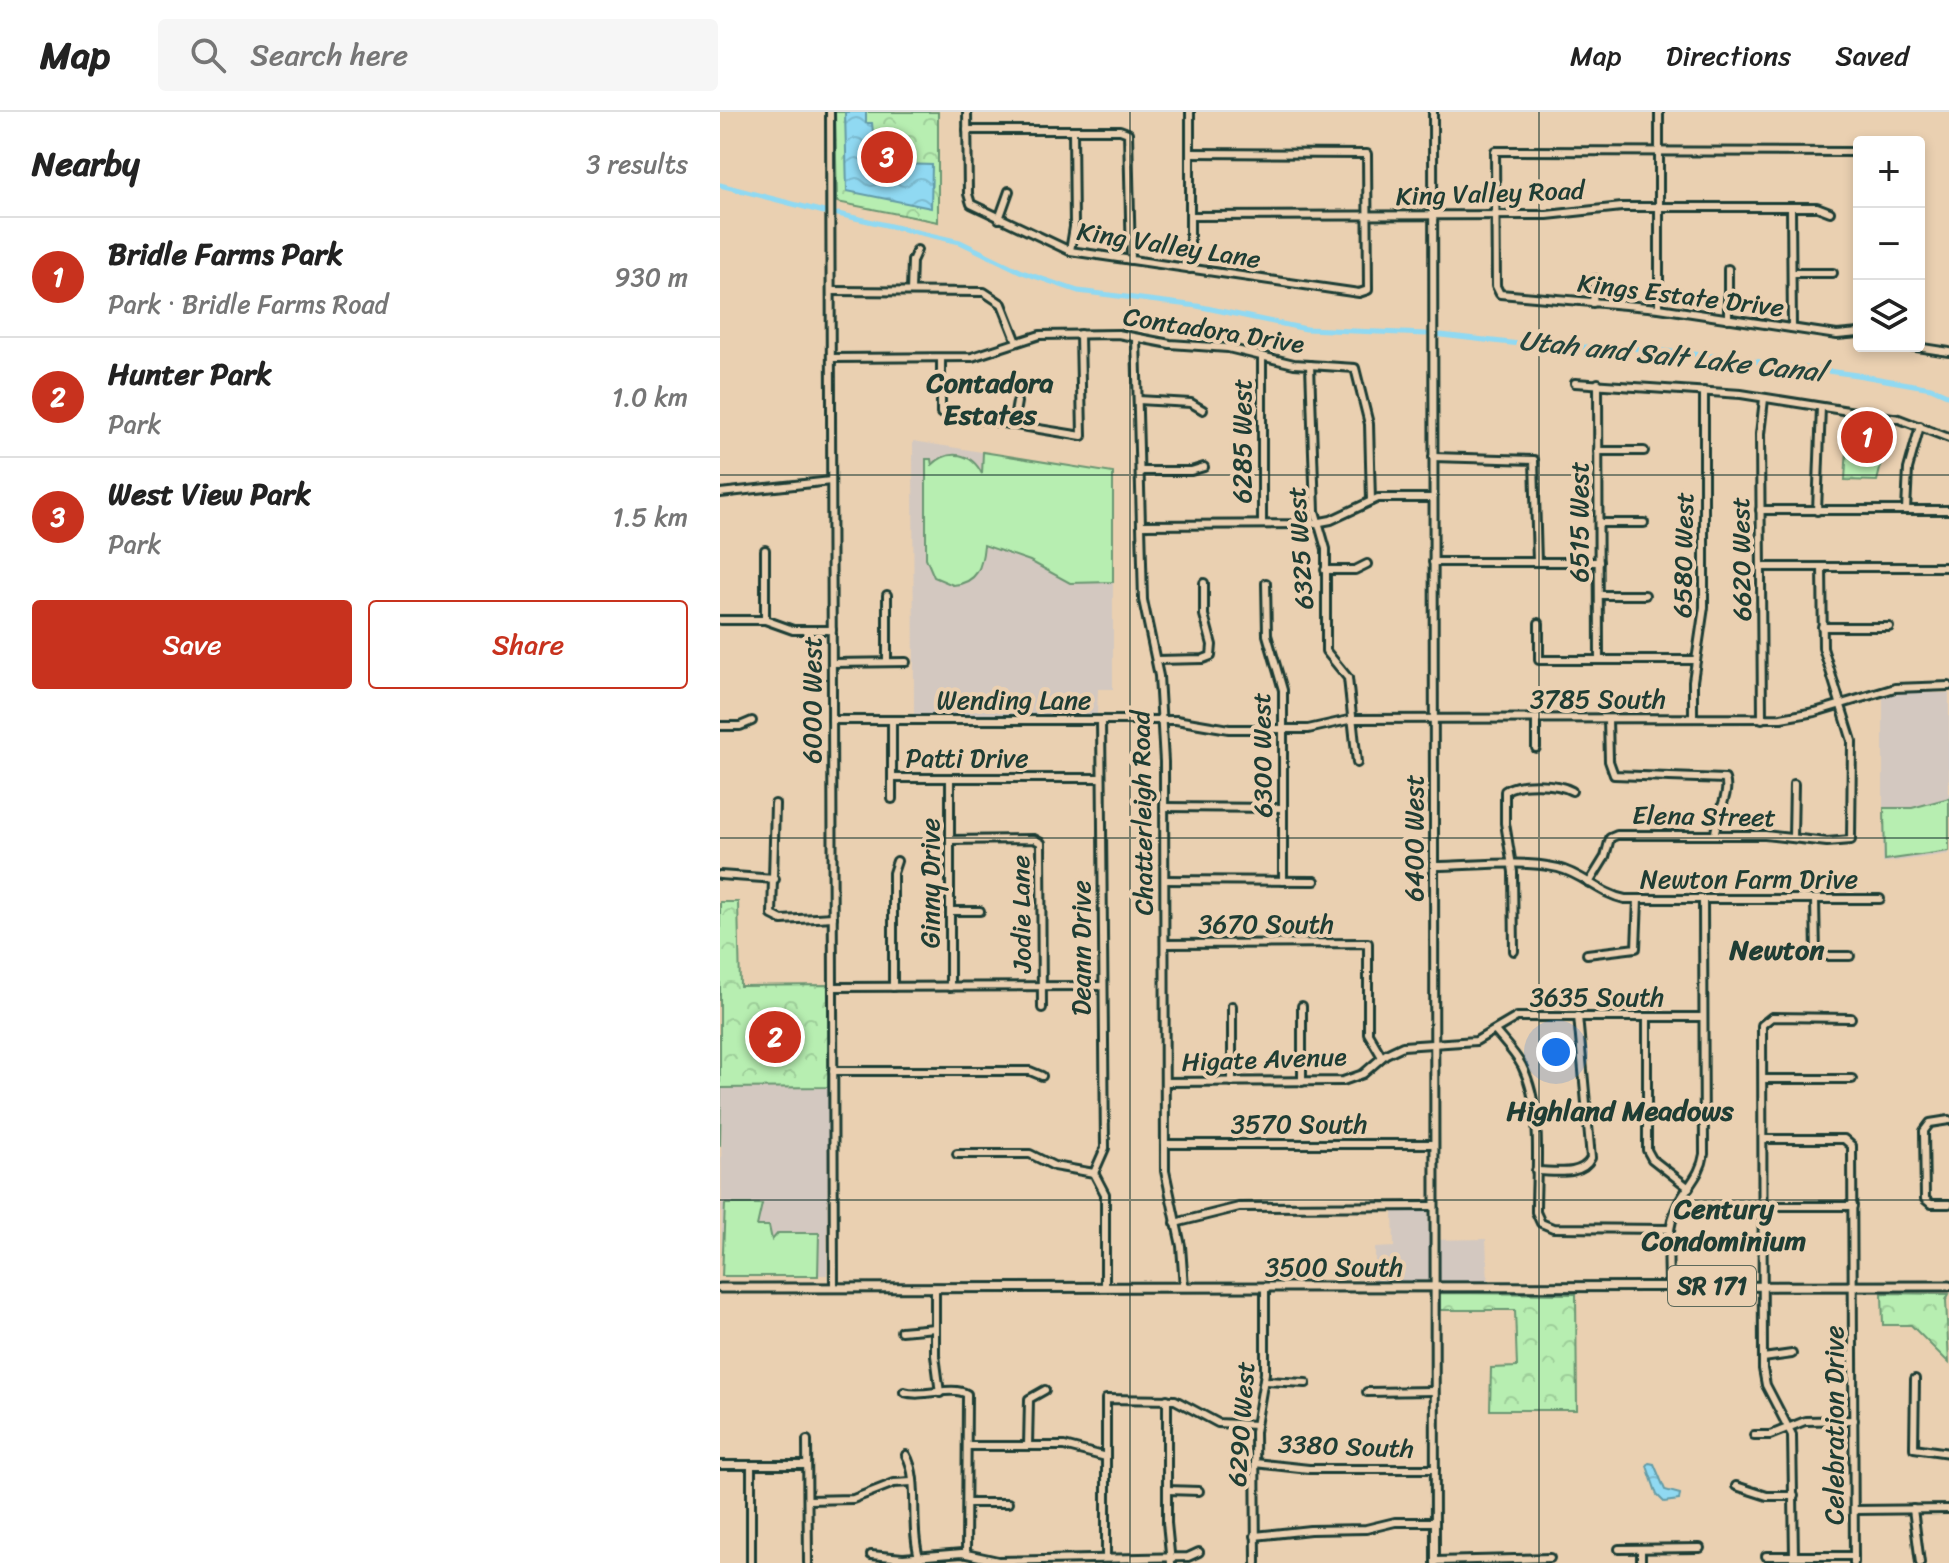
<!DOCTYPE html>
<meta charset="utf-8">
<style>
body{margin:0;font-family:Sriracha,sans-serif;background:#f6f6f6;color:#222}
.controls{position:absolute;right:24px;top:24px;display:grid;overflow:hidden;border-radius:8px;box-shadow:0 4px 12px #0003}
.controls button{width:72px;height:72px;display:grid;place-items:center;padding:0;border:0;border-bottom:2px solid #e0e0e0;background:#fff;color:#222;font:40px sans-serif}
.you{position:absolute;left:836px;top:940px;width:28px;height:28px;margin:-20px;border:6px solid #fff;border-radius:50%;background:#1a73e8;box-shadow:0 0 0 12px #1a73e833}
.badge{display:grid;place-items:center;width:52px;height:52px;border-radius:50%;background:#c8321e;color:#fff;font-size:26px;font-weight:700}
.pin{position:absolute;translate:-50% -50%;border:4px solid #fff;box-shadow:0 2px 8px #0006}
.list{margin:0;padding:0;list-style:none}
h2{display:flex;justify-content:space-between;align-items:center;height:104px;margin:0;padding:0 32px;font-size:34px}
h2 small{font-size:26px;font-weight:400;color:#767676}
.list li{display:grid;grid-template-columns:52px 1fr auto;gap:24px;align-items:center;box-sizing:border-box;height:120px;padding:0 32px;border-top:2px solid #e0e0e0}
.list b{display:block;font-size:30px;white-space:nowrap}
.list p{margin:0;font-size:26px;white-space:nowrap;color:#767676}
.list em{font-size:26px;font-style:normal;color:#767676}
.actions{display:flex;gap:16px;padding:24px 32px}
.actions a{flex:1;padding:18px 0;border:2px solid #c8321e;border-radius:8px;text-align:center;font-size:28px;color:#c8321e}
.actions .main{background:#c8321e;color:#fff}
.icon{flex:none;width:44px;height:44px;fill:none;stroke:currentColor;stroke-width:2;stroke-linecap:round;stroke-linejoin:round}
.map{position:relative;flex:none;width:1229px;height:1451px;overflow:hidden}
header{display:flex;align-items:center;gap:48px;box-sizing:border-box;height:112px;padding:0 40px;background:#fff;border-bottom:2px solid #e0e0e0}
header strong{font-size:38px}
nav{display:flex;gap:44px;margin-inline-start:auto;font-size:28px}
.search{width:560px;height:72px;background:#f6f6f6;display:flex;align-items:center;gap:20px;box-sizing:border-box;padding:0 28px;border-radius:8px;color:#767676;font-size:30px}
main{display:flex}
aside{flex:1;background:#fff}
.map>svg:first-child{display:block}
.built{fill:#d3c8c0}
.green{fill:#b7eeb1;stroke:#6b9672;stroke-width:2}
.park{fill:url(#park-crowns);stroke:#6b9672;stroke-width:2}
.water{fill:url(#water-waves);stroke:#639ba6;stroke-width:2}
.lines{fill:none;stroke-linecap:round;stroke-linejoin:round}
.canal{stroke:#90d9f2;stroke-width:5}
.minor-casing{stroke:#1f3d34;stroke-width:12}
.major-casing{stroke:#1f3d34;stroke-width:13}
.minor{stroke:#ead0b1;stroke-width:6}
.major{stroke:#ead0b1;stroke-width:7}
.grid{fill:none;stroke:#1f3d34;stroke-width:2;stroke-opacity:0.55}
.labels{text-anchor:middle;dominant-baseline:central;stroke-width:8;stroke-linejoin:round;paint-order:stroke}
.shield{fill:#ead0b1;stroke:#5c695a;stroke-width:2}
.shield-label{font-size:24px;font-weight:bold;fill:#1f3d34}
.street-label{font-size:26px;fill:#1f3d34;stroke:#ead0b1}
.water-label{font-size:28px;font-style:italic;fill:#25453e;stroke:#ead0b1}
.neighbourhood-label{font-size:28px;font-weight:bold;fill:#1f3d34;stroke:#ead0b1}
</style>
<header>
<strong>Map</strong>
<div class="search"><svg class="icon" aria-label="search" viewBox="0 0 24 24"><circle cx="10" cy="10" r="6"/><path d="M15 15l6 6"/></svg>Search here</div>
<nav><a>Map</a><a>Directions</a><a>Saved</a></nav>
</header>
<main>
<aside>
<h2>Nearby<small>3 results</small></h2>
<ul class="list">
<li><span class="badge">1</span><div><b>Bridle Farms Park</b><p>Park · Bridle Farms Road</p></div><em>930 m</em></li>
<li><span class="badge">2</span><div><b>Hunter Park</b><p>Park</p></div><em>1.0 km</em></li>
<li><span class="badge">3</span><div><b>West View Park</b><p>Park</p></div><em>1.5 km</em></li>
</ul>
<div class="actions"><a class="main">Save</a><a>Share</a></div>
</aside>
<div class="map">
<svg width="1229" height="1451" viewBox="0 0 1229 1451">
<defs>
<pattern id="park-crowns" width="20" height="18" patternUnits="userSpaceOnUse" patternTransform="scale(2)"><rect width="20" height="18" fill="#b7eeb1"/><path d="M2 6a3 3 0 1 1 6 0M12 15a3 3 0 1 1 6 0" fill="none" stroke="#9dcd99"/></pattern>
<pattern id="water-waves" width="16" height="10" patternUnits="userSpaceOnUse" patternTransform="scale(2)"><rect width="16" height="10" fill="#90d9f2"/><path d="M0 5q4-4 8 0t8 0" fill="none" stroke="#7cbbd0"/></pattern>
</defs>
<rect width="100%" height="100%" fill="#ead0b1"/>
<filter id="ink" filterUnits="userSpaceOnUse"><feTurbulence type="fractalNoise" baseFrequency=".0125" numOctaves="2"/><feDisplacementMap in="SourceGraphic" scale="16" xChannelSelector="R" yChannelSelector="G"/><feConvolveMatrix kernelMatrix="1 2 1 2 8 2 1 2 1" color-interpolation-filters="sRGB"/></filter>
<g filter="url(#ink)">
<g class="built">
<polygon points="193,329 393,361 393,577 378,577 377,603 194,603"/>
<polygon points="1179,581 1229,581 1229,742 1163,751 1163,585"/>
<polygon points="108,975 107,1163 2,1164 1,976"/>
<polygon points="673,1098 708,1098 709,1128 766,1127 768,1172 655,1172 655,1136 674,1135"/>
</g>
<g class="green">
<path d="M263,340L393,361V470L350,471L310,449L264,433C262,454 258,471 233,473L214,465L206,446V347H211L212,353C229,336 252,341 262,362Z"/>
<polygon points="1229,686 1229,739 1165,748 1164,696 1192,696"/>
<polygon points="5,1092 42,1092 37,1114 49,1114 52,1128 58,1121 99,1121 98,1164 2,1164"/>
</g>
<g class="park">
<polygon points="115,0 218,0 218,110 117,90"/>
<polygon points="1129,302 1172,309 1157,369 1125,368"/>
<polygon points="0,790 18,790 20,874 110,873 108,975 1,976 0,1034"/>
<polygon points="720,1181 856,1182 857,1298 770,1298 771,1256 797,1255 795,1198 720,1198"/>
<polygon points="1162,1181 1229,1182 1226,1188 1229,1251 1191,1213 1163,1213"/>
</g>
<g class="water">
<polygon points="125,0 146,0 146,11 152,11 157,59 180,62 182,52 212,53 211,96 127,79"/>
<polygon points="929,1351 934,1352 945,1378 960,1382 959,1388 944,1390 937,1383 927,1354"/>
</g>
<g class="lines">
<g class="canal">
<polyline points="0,73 104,100"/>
<polyline points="118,102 240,130 302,160 358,179 477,194 586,217 706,222"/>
<polyline points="721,223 817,234 912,236 1003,245 1137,263 1211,276 1229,284"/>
</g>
<g class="minor-casing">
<g id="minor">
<polyline points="110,0 114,1176"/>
<polyline points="247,0 248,82 251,92 350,139 639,181 648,178 647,42 470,41"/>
<polyline points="713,0 715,1451"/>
<polyline points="247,18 400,18 408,21 411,148"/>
<polyline points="1139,40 775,39 776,174 780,182 939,196 1117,223 1139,221"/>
<polyline points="1071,95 1072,216"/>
<polyline points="470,104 827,103 902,95 1097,95 1110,100"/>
<polyline points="279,107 289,79"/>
<polyline points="350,139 354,115 353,18"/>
<polyline points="470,157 470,0"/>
<polyline points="1008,157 1008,207"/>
<polyline points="1072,161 1113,161"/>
<polyline points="111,179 264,180 282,192 297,230"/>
<polyline points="191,179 192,149 197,138"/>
<polyline points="873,191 875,167"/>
<polyline points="939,196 939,0"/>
<polyline points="416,226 423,488 439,564 444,650 445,1059 461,1134 464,1175"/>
<polyline points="1190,234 1229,240"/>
<polyline points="111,246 252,245 320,223 398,222 450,232 508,236 574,252 635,256 649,312 651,389"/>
<polyline points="221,246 221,301 362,324 360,222"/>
<polyline points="590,253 595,399 606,437 606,539 628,566 637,651"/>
<polyline points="855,271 1021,282 1179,307 1229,326"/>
<polyline points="878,271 879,548"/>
<polyline points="418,288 471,291 483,298"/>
<polyline points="293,313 297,290"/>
<polyline points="878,339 924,339"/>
<polyline points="713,345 814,348 817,450"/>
<polyline points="421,359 471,359 484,355"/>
<polyline points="0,381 111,369"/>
<polyline points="1040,398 1229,398"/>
<polyline points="1186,398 1188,357 1200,314"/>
<polyline points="1097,399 1101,295"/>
<polyline points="879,411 924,411"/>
<polyline points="542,412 542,245"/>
<polyline points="422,413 590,412 611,408 658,386 713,386"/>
<polyline points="45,438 45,508"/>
<polyline points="713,450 879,450"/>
<polyline points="1042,455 1229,455"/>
<polyline points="605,458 635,458 647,452"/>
<polyline points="546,471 547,523 563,578 563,769"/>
<polyline points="167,483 167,550"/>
<polyline points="879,483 925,483"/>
<polyline points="0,508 45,508 73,518 112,518"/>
<polyline points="819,511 819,548 976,548"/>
<polyline points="1102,515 1169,515"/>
<polyline points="436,548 483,547 491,544 492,533 484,503 484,471"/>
<polyline points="112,551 186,550"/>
<polyline points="973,606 973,569 984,495 984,279"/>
<polyline points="816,607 816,636"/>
<path d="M888,607L889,649L894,663L1005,667C1011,683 995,704 995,723"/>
<polyline points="1042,607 1040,322 1044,287"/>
<polyline points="112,608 456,608 509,617 588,617 633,607 1061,606 1095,600 1175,576 1229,574"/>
<polyline points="172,608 172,687"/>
<polyline points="0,614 20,614 32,609"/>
<polyline points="172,666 381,666"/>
<polyline points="230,666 230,875"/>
<polyline points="55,692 52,803 62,808 113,805"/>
<polyline points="444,695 563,696"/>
<polyline points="1073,725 1074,672"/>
<polyline points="230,728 314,727 321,731 322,896"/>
<path d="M714,754C753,754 800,747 838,756C863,762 880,782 905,787H1160"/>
<polyline points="0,763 55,767"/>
<polyline points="445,768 595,769"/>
<polyline points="869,771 885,745 890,726 897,723 1045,723 1107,730 1131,728 1132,629 1103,536 1102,455"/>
<polyline points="1095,787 1096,844"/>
<polyline points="230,799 260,799"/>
<polyline points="445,832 648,831 648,921 662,945"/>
<path d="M794,839L793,760L785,711V679C798,669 838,671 852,679"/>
<polyline points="867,842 916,836 918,787"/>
<polyline points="1059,844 1130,844"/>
<polyline points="113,875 381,874"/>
<polyline points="173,875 173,761 177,749"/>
<polyline points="512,894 512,970"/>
<polyline points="582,894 582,970"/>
<polyline points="927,905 927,1038 932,1047 969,1076"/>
<path d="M775,919C784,930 795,941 802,954C823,996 816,1054 816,1100L821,1111L833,1116L949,1117"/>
<polyline points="113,959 310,959 322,964"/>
<polyline points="1043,967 1132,967"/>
<polyline points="445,970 623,969 643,962 666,942 683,934 756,929 797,905 983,905"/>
<polyline points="1229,1008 1210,1011 1204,1019 1205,1087 1211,1092 1229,1092"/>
<polyline points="1043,1027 1124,1027 1132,1034 1134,1451"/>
<polyline points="445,1032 714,1032"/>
<polyline points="237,1042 310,1042 334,1054 374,1061 385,1082 385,1175"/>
<path d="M816,1059C834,1059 862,1065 871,1046L858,904"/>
<polyline points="374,1061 385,1036 381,608"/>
<polyline points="1043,1094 1133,1094"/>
<polyline points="455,1111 519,1095 714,1094"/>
<path d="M949,1174C949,1147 945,1118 958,1092C967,1074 981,1063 984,1042L983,787"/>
<polyline points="215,1176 215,1243 220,1281"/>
<polyline points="181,1219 215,1216"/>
<polyline points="1043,1246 1072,1242"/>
<polyline points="1195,1267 1194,1336 1229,1341"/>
<polyline points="545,1269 586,1271"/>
<path d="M184,1280C204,1286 231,1273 247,1282L246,1442"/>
<polyline points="647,1280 714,1279"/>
<polyline points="447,1287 447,1411 451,1451"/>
<polyline points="1034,1323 1050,1323 1085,1309 1134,1308"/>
<polyline points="87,1328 88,1451"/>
<polyline points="249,1334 344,1334 386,1345"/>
<polyline points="308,1334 309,1287 325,1278"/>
<path d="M186,1343C201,1369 188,1417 201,1451"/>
<polyline points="535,1351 589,1357 715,1357"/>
<polyline points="0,1353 87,1353"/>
<polyline points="31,1353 31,1451"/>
<polyline points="1016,1374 1047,1384 1074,1384"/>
<polyline points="447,1378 479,1379"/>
<polyline points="88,1388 133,1387 174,1371 192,1370"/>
<polyline points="249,1391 288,1391"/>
<polyline points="1193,1397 1200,1451"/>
<polyline points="1134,1398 1229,1397"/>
<polyline points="535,1424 590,1418 646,1417 675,1410 715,1410"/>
<polyline points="899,1437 980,1436"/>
<polyline points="921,1437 921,1451"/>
<polyline points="151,1443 183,1446 242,1441 278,1449 468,1445 479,1440"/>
<polyline points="1046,1444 1134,1444"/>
<polyline points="1074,1444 1072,1323 1046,1273 1043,1257 1042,913 1052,905 1131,906"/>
<polyline points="386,1446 386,1287 455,1288 498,1311 536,1313"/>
<polyline points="715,1449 830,1446"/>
<polyline points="536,1451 535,1320 545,1261 545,1175"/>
</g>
</g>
<g class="major-casing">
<polyline id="major" points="0,1176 1229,1174"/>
</g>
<use href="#minor" class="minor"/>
<use href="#major" class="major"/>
</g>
</g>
<path class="grid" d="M410,0V1451M819,0V1451M0,363H1229M0,726H1229M0,1088H1229"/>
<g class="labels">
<rect class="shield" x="948" y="1154" width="88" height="40" rx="6"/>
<g class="shield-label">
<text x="992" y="1174">SR 171</text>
</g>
<g class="street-label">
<text transform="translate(770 81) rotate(-2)">King Valley Road</text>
<text transform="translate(449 133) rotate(9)">King Valley Lane</text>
<text transform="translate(961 183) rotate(7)">Kings Estate Drive</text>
<text transform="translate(494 218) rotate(9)">Contadora Drive</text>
<text transform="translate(522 329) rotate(-90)">6285 West</text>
<text transform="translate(859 410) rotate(-90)">6515 West</text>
<text transform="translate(580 436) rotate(-94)">6325 West</text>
<text transform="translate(963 443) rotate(-89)">6580 West</text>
<text transform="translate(1021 447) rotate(-91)">6620 West</text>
<text x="878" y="587">3785 South</text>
<text transform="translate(92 588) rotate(-90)">6000 West</text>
<text x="294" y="588">Wending Lane</text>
<text transform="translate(542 643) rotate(-91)">6300 West</text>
<text x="247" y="646">Patti Drive</text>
<text transform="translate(422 701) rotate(-91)">Chatterleigh Road</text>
<text transform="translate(984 704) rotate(1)">Elena Street</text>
<text transform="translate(694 726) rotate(-90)">6400 West</text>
<text x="1029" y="767">Newton Farm Drive</text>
<text transform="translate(210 771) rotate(-90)">Ginny Drive</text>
<text transform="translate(301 802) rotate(-91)">Jodie Lane</text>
<text x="546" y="812">3670 South</text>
<text transform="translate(361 836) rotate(-90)">Deann Drive</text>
<text x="877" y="885">3635 South</text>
<text transform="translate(544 947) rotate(-2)">Higate Avenue</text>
<text x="579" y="1012">3570 South</text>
<text x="614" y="1155">3500 South</text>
<text transform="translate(521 1312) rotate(-86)">6290 West</text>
<text transform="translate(1114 1313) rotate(-90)">Celebration Drive</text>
<text transform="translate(626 1334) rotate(2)">3380 South</text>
</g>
<g class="water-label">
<text transform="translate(952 244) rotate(6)">Utah and Salt Lake Canal</text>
</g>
<g class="neighbourhood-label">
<text x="270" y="270">Contadora<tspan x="270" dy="32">Estates</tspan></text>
<text x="1057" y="837">Newton</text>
<text x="900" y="998">Highland Meadows</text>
<text x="1004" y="1096">Century<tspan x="1004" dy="32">Condominium</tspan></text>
</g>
</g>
</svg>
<div class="controls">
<button>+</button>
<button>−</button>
<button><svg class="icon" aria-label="layers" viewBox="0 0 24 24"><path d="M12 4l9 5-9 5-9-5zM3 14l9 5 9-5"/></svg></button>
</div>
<div class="you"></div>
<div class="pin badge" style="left:1147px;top:325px">1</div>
<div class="pin badge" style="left:55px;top:925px">2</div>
<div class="pin badge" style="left:167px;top:45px">3</div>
</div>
</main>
